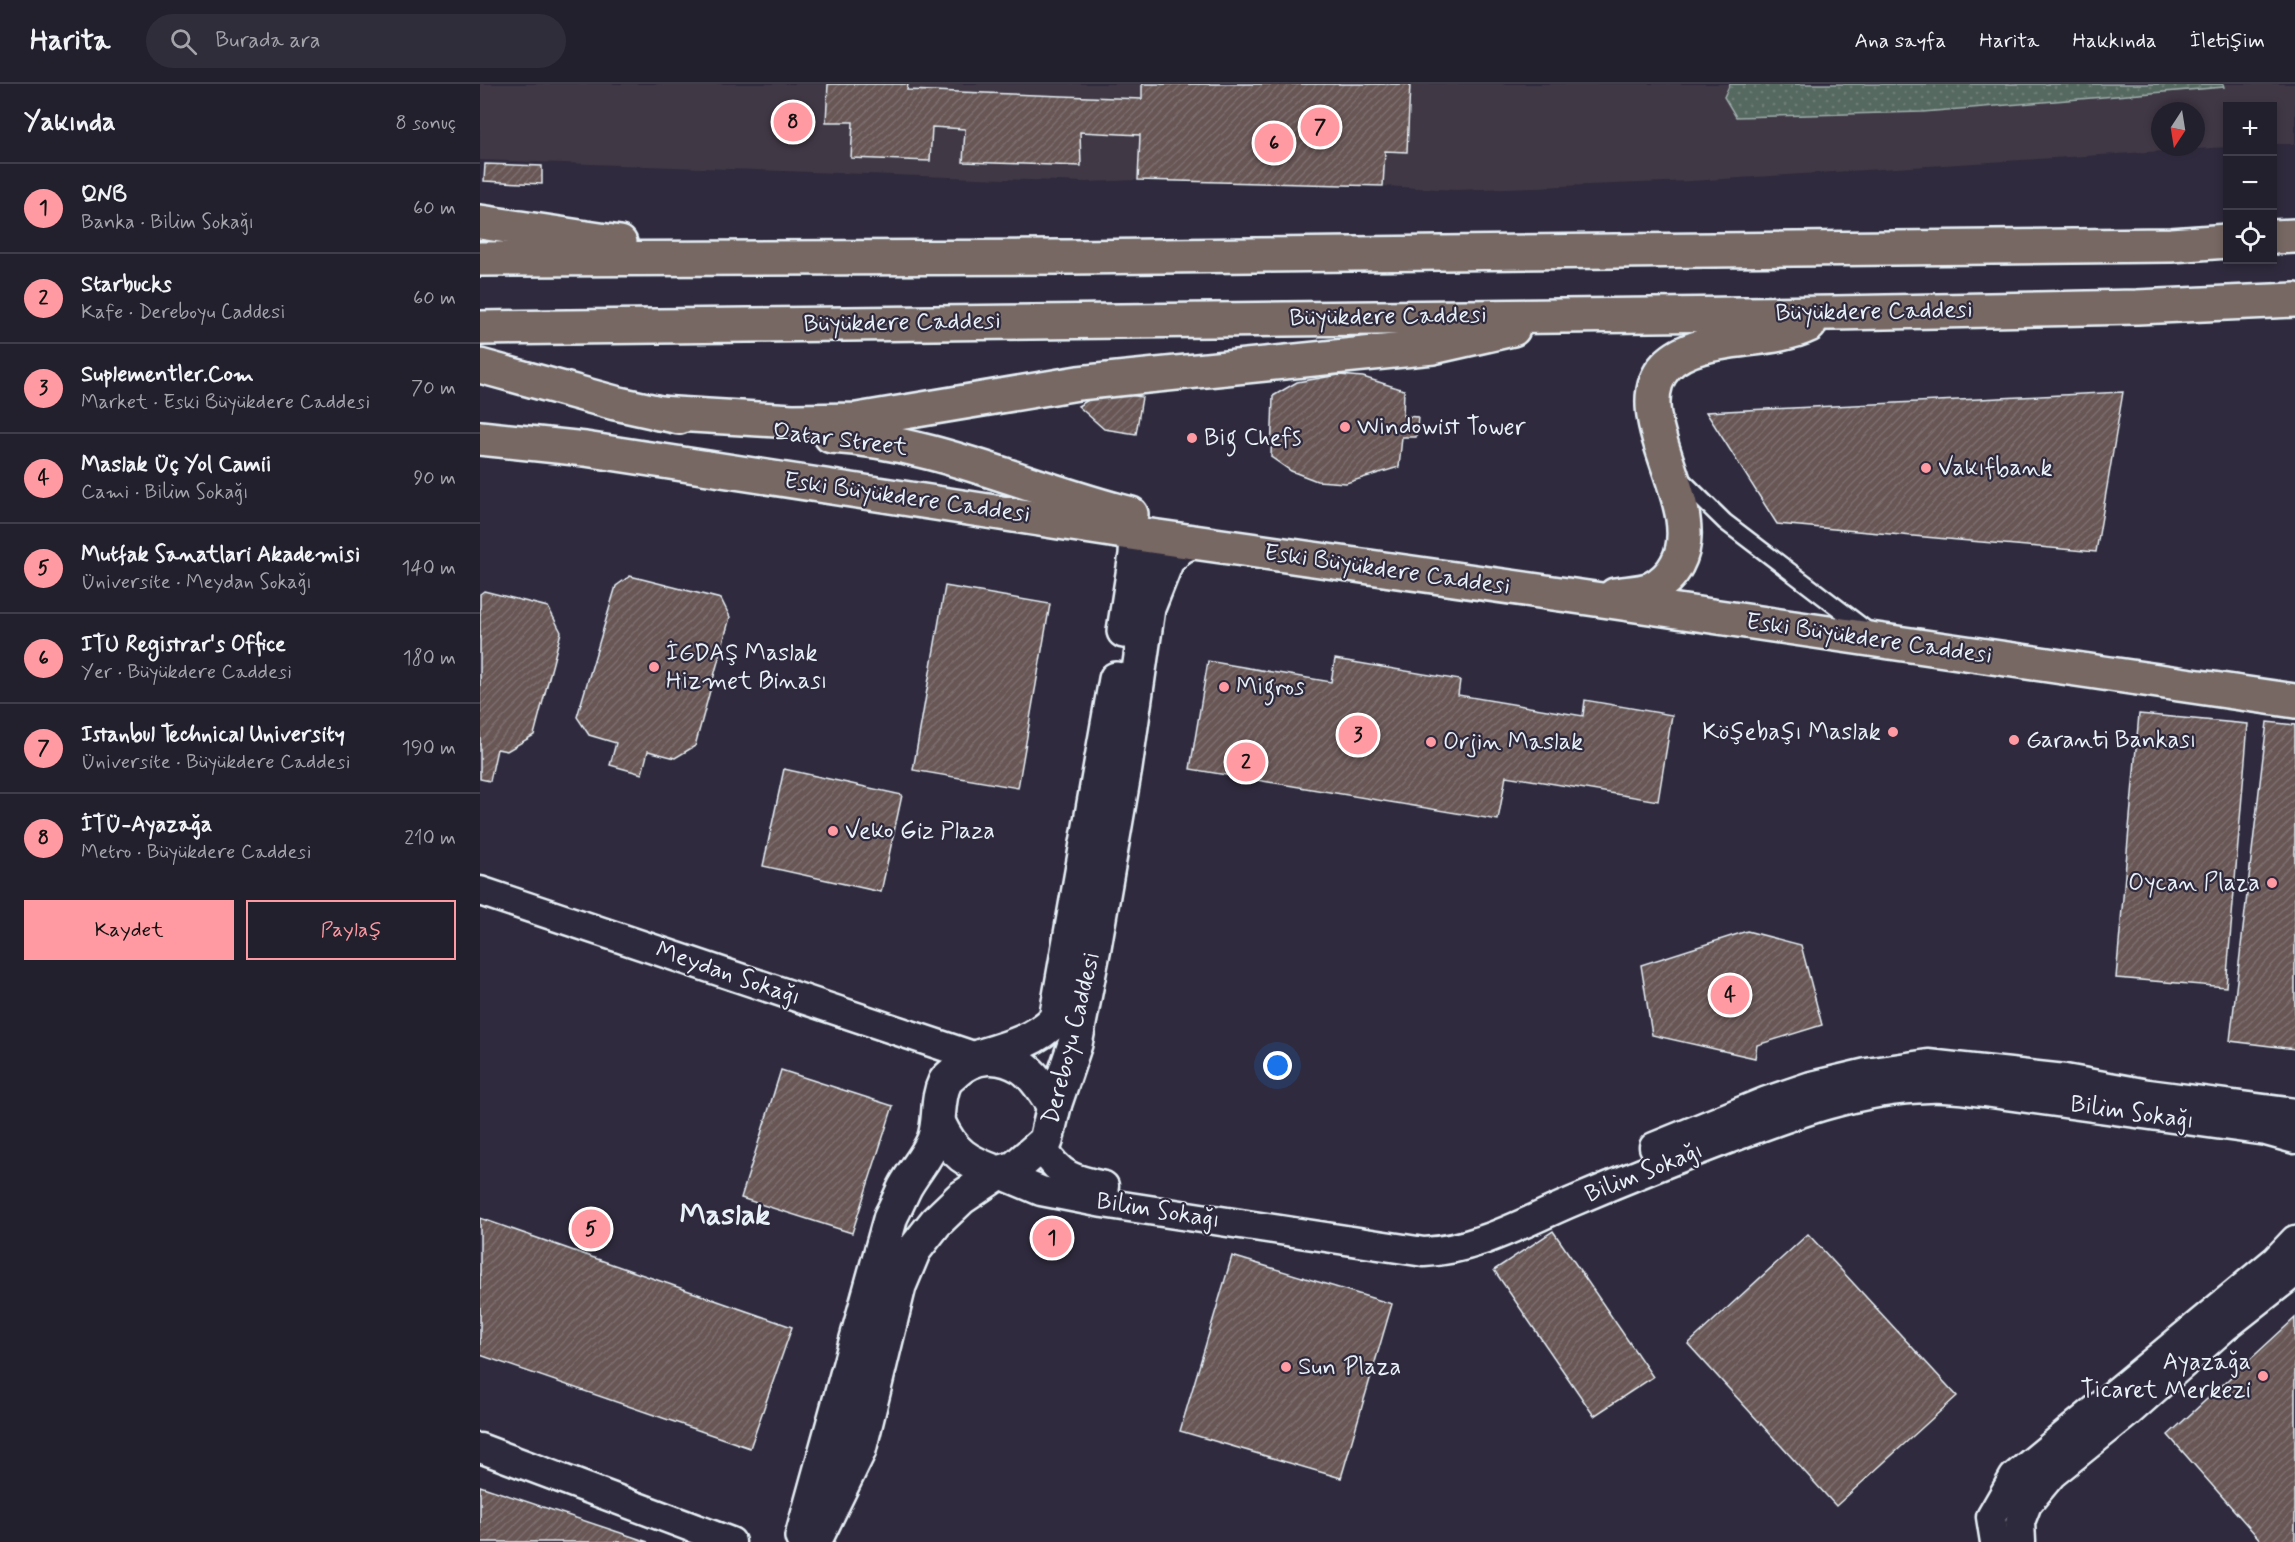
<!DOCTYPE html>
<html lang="tr">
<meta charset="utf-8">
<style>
body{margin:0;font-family:Mynerve,sans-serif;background:#2f2d3a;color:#f1f3f6}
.controls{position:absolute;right:18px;top:18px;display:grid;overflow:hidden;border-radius:0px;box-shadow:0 3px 9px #0003}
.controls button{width:54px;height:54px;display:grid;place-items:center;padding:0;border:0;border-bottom:2px solid #403e4a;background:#23202e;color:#f1f3f6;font:30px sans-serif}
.compass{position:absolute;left:1671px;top:18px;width:54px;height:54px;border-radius:50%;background:#23202e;box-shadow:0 3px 9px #0003;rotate:192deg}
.you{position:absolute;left:798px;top:982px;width:21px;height:21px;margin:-15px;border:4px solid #fff;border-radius:50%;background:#1a73e8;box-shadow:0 0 0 9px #1a73e833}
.badge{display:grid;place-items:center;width:39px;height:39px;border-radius:50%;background:#ff9aa2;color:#111;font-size:20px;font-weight:700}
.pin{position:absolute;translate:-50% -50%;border:3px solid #fff;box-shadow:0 2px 6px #0006}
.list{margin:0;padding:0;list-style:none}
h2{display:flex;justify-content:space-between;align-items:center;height:78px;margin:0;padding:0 24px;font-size:26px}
h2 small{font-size:20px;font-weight:400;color:#a3a3aa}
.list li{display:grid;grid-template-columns:39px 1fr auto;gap:18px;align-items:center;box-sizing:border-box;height:90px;padding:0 24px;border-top:2px solid #403e4a}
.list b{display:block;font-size:22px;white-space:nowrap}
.list p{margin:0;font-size:20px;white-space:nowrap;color:#a3a3aa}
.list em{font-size:20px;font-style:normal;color:#a3a3aa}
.actions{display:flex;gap:12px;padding:18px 24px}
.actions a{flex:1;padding:14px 0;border:2px solid #ff9aa2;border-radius:0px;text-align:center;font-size:21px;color:#ff9aa2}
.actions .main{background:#ff9aa2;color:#111}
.icon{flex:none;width:33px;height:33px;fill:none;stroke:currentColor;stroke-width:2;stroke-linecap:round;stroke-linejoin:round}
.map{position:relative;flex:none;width:1815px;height:1458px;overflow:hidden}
header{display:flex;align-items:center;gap:36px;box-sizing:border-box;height:84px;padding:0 30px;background:#23202e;border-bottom:2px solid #403e4a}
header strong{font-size:28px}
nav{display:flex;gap:33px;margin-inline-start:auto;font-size:21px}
.search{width:420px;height:54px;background:#2f2d3a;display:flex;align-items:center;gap:15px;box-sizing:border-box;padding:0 21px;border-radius:33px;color:#a3a3aa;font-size:22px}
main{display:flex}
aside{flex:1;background:#23202e}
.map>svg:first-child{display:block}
.built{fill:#403844;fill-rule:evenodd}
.grass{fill:url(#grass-dots);stroke:#9fadac;stroke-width:1.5}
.building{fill:url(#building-hatch);stroke:#e8f1f8;stroke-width:1.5}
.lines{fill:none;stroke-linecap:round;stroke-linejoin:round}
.lane-casing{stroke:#e8f1f8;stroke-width:20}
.street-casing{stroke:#e8f1f8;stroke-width:33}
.secondary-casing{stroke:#e8f1f8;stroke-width:38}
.primary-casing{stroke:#e8f1f8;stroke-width:38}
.lane{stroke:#2f2a3d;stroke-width:15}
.street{stroke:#2f2a3d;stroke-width:28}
.secondary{stroke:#2f2a3d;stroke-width:33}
.primary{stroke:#776864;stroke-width:33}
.poi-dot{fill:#ff9aa2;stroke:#2f2a3d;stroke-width:2}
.labels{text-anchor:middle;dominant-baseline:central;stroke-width:4.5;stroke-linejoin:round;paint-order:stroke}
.street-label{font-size:24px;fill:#e8f1f8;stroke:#2f2a3d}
.poi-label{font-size:24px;fill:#e8f1f8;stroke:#2f2a3d;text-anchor:start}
.district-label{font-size:30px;font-weight:bold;fill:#e8f1f8;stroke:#2f2a3d}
</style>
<header>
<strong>Harita</strong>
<div class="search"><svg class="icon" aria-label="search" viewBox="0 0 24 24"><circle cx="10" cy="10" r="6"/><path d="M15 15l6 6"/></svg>Burada ara</div>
<nav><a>Ana sayfa</a><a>Harita</a><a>Hakkında</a><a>İletişim</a></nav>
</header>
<main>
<aside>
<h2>Yakında<small>8 sonuç</small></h2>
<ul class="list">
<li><span class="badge">1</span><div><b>QNB</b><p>Banka · Bilim Sokağı</p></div><em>60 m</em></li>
<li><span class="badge">2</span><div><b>Starbucks</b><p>Kafe · Dereboyu Caddesi</p></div><em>60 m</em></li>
<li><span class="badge">3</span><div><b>Suplementler.Com</b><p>Market · Eski Büyükdere Caddesi</p></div><em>70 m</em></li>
<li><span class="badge">4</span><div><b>Maslak Üç Yol Camii</b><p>Cami · Bilim Sokağı</p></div><em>90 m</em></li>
<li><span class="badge">5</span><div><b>Mutfak Sanatlari Akademisi</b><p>Üniversite · Meydan Sokağı</p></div><em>140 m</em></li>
<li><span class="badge">6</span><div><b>ITU Registrar's Office</b><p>Yer · Büyükdere Caddesi</p></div><em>180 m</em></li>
<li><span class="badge">7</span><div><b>Istanbul Technical University</b><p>Üniversite · Büyükdere Caddesi</p></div><em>190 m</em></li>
<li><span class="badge">8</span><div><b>İTÜ-Ayazağa</b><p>Metro · Büyükdere Caddesi</p></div><em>210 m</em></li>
</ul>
<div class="actions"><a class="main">Kaydet</a><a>Paylaş</a></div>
</aside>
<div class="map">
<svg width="1815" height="1458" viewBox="0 0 1815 1458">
<defs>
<pattern id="grass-dots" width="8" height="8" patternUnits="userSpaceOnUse" patternTransform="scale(1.5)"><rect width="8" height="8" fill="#566961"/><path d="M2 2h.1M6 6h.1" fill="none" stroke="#6e7f78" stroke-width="1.8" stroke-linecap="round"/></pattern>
<pattern id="building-hatch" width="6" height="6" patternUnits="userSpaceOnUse" patternTransform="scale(1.5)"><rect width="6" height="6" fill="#675755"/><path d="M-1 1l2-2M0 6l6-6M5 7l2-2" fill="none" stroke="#7d706e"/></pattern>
</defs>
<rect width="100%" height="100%" fill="#2f2a3d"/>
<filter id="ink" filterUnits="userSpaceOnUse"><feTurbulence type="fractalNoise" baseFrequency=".0167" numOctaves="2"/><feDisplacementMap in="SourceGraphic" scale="12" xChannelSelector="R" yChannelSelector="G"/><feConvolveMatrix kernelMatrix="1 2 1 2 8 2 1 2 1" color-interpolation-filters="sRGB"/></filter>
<g filter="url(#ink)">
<path class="built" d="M0,0H1815V60H1793L1792,22H1748L1747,63L1211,97L976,106L903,102L658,96L606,98L0,76ZM1680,27H1716V63H1680Z"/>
<polygon class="grass" points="1250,0 1743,0 1744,3 1443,28 1256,33 1244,13"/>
<g class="building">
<polygon points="348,0 428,0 427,6 662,15 662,0 930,0 927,68 905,67 903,102 658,96 660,51 600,48 601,82 483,78 485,45 452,43 450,77 371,74 373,38 346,38"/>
<polygon points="5,80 62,82 62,100 4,97"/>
<polygon points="859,291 883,293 924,306 923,332 938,333 936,353 922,353 919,383 866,399 837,397 811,387 791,373 793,312 817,298"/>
<polygon points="624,307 662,313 656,350 624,345 598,322"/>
<polygon points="1643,308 1616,468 1297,440 1226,328"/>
<polygon points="150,492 241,515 250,533 215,662 195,674 168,667 162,690 130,681 136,659 109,651 97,633 136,502"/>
<polygon points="465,502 570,520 538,704 433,686"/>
<polygon points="4,507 68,523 81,548 54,651 27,667 17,665 10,697 0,695 0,510"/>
<polygon points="855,575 980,596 978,611 1103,632 1105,616 1192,631 1178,717 1026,692 1018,736 710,685 728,577 851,598"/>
<polygon points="1659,630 1768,640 1746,903 1636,894"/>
<polygon points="1787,638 1815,641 1815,965 1750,957"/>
<polygon points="304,685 422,711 401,808 283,782"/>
<polygon points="1267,847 1321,861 1342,941 1277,961 1275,974 1172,951 1161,881"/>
<polygon points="301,986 413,1022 372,1149 261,1114"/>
<polygon points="0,1134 312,1243 270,1364 0,1271"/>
<polygon points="1073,1147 1173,1293 1114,1332 1014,1186"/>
<polygon points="1328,1150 1477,1312 1356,1422 1208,1260"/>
<polygon points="752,1172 912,1220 861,1394 700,1347"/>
<polygon points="1815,1234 1815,1458 1782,1458 1688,1351"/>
<polygon points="0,1402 168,1458 0,1458"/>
</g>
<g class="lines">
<g class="lane-casing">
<polyline id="lane" points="1200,394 1245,438 1391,549"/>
</g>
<g class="street-casing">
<g id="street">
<polyline points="0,807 496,973"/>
<path d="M566,1057L564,1066C580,1093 596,1096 624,1102"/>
<polyline points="1174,1063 1287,1017 1331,1002 1386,989 1448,980 1585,995 1668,1010 1815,1029"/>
<path d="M518,1089L561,1107L623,1119L944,1168C997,1166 1046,1137 1094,1117C1146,1095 1198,1074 1251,1054C1314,1030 1381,1005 1449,1004C1468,1003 1486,1006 1504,1008L1786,1047L1815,1055"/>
<polyline points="0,1364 251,1458"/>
<polyline points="1515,1458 1511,1433 1534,1393 1796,1176 1815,1156"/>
<polyline points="1541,1458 1540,1438 1547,1420 1572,1390 1650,1327 1745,1243 1815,1188"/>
</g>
</g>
<g class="secondary-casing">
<g id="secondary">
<polyline points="644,547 656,471 657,450"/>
<path d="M501,972C528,964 557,956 576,935L636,595"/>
<path d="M459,1040C473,1070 487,1078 518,1089"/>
<path d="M322,1453L411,1132C416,1123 420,1113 425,1103C434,1087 447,1073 454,1056C461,1037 456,1016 465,998C467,994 472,991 475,988C494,970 520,969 542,983C556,992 565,1009 574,1022"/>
<polyline points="334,1458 379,1366 419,1202 434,1166 456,1138 481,1114 518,1089 535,1084 566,1057 574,1022 595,960 614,863 645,684 668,524 687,476 700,463 711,458"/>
</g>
</g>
<g class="primary-casing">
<g id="primary">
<polyline points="0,138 140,159"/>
<polyline points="1792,153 1815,152"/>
<polyline points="0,175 588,173 1691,161 1748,157"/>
<polyline points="0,244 1354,229 1657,223 1815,216"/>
<polyline points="0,282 135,319 199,333"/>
<polyline points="178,329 313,337 377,336 598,299 953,263 1033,245"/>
<path d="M351,352C456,358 551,405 651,430"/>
<polyline points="0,354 105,365 657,450 1115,515 1815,617"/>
<path d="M1135,511C1146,509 1161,509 1171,505C1182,500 1192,490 1197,480C1229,422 1141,330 1186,282C1217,249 1288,261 1329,241"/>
</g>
</g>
<use href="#lane" class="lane"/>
<use href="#street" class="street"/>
<use href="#secondary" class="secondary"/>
<use href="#primary" class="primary"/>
</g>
</g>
<g class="poi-dot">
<circle cx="865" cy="343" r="6"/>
<circle cx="712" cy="354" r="6"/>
<circle cx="1446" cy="384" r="6"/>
<circle cx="174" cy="583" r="6"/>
<circle cx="744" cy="603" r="6"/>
<circle cx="1413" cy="648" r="6"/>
<circle cx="1534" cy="656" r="6"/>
<circle cx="951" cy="658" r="6"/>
<circle cx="353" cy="747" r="6"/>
<circle cx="1792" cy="799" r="6"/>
<circle cx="806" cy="1283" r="6"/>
<circle cx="1783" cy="1292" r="6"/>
</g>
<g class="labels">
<g class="street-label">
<text transform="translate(1394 228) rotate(-1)">Büyükdere Caddesi</text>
<text transform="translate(908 233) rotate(-1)">Büyükdere Caddesi</text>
<text transform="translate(422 239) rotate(-1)">Büyükdere Caddesi</text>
<text transform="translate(360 356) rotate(7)">Qatar Street</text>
<text transform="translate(427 414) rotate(8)">Eski Büyükdere Caddesi</text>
<text transform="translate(907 486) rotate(8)">Eski Büyükdere Caddesi</text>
<text transform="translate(1389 555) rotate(8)">Eski Büyükdere Caddesi</text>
<text transform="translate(248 890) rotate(19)">Meydan Sokağı</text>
<text transform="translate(592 954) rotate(-76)">Dereboyu Caddesi</text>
<text transform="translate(1652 1029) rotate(8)">Bilim Sokağı</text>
<text transform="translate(1164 1089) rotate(-22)">Bilim Sokağı</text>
<text transform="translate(678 1127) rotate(9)">Bilim Sokağı</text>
</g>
<g class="poi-label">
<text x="877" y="343">Windowist Tower</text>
<text x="724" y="354">Big Chefs</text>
<text x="1458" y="384">Vakıfbank</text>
<text x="186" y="569">İGDAŞ Maslak<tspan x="186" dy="28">Hizmet Binası</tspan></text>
<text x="756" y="603">Migros</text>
<text x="1401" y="648" text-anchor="end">Köşebaşı Maslak</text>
<text x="1546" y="656">Garanti Bankası</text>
<text x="963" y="658">Orjin Maslak</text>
<text x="365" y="747">Veko Giz Plaza</text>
<text x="1780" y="799" text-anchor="end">Oycan Plaza</text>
<text x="1771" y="1278" text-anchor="end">Ayazağa<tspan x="1771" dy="28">Ticaret Merkezi</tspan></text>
<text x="818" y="1283">Sun Plaza</text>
</g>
<g class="district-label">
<text x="245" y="1131">Maslak</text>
</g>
</g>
</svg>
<div class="controls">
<button>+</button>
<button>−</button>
<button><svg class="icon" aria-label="locate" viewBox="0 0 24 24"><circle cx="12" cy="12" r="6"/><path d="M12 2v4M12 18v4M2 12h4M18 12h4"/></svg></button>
</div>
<svg class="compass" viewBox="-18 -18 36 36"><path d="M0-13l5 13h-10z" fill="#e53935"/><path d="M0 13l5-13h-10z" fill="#a3a3aa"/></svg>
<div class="you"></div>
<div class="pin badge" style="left:572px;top:1154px">1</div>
<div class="pin badge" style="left:766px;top:678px">2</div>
<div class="pin badge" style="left:878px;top:651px">3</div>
<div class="pin badge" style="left:1250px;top:911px">4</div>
<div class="pin badge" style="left:111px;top:1145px">5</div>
<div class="pin badge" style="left:794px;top:59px">6</div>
<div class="pin badge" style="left:840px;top:43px">7</div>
<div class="pin badge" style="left:313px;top:38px">8</div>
</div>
</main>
